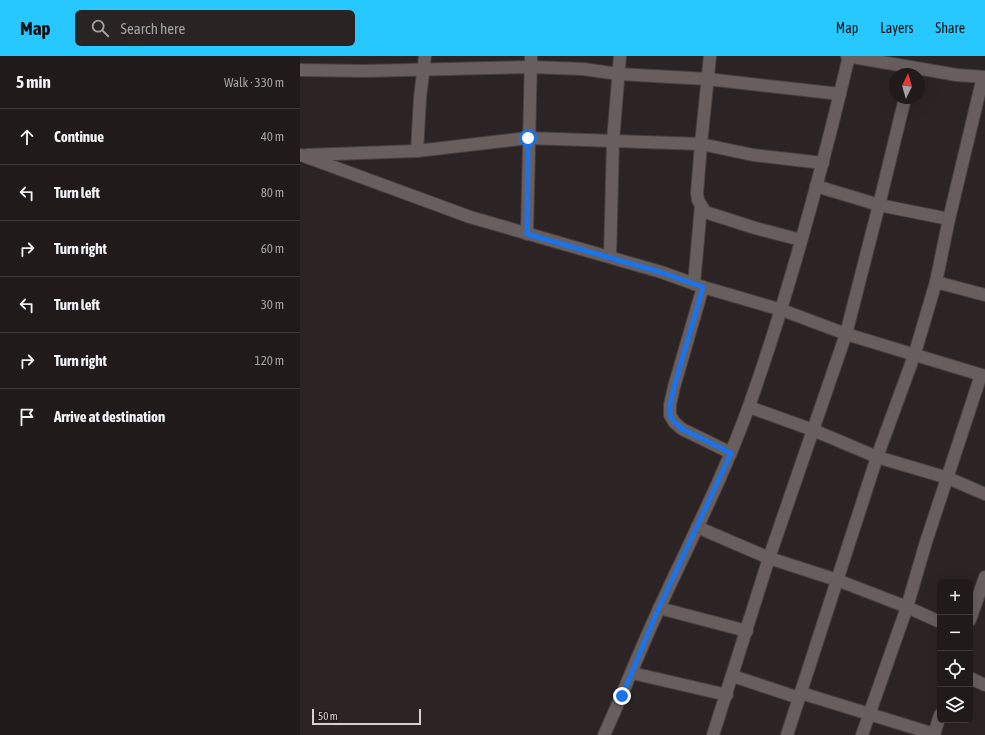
<!DOCTYPE html>
<meta charset="utf-8">
<style>
body{margin:0;font-family:"Asap Condensed",sans-serif;background:#292324;color:#f1f3f6}
.controls{position:absolute;right:12px;bottom:12px;display:grid;overflow:hidden;border-radius:6px;box-shadow:0 4px 16px #0002}
.controls button{width:36px;height:36px;display:grid;place-items:center;padding:0;border:0;border-bottom:1px solid #3e383a;background:#211a1b;color:#f1f3f6;font:20px sans-serif}
.compass{position:absolute;left:589px;top:12px;width:36px;height:36px;border-radius:50%;background:#211a1b;box-shadow:0 4px 16px #0002;rotate:5deg}
.scale{position:absolute;left:12px;bottom:10px;width:109px;box-sizing:border-box;padding-left:4px;border:2px solid #d6d0d0;border-top:0;font-size:11px;line-height:14px;white-space:nowrap;color:#d6d0d0;-webkit-text-stroke:3px #231a1a;paint-order:stroke}
.stop{position:absolute;width:12px;height:12px;margin:-9px;border:3px solid #1a73e8;border-radius:50%;background:#fff}
.stop.end{background:#1a73e8;border-color:#fff;box-shadow:0 1px 4px #0008}
.list{margin:0;padding:0;list-style:none}
h2{display:flex;justify-content:space-between;align-items:center;height:52px;margin:0;padding:0 16px;font-size:17px}
h2 small{font-size:13px;font-weight:400;color:#a2a1a3}
.list li{display:grid;grid-template-columns:26px 1fr auto;gap:12px;align-items:center;box-sizing:border-box;height:56px;padding:0 16px;border-top:1px solid #3e383a}
.list b{display:block;font-size:15px;white-space:nowrap}
.list em{font-size:13px;font-style:normal;color:#a2a1a3}
.icon{flex:none;width:22px;height:22px;fill:none;stroke:currentColor;stroke-width:2;stroke-linecap:round;stroke-linejoin:round}
.map{position:relative;flex:none;width:685px;height:679px;overflow:hidden}
header{display:flex;align-items:center;gap:24px;box-sizing:border-box;height:56px;padding:0 20px;background:#27c8ff;color:#111}
header strong{font-size:19px}
nav{display:flex;gap:22px;margin-inline-start:auto;font-size:14px}
.search{width:280px;height:36px;background:#292324;display:flex;align-items:center;gap:10px;box-sizing:border-box;padding:0 14px;border-radius:6px;color:#a2a1a3;font-size:15px}
main{display:flex}
aside{flex:1;background:#211a1b}
.map>svg:first-child{display:block}
.lines{fill:none;stroke-linecap:round;stroke-linejoin:round}
.minor-casing{stroke:#474040;stroke-width:14}
.minor{stroke:#695e5e;stroke-width:12}
.route{stroke:#1a73e8;stroke-width:5}
</style>
<header>
<strong>Map</strong>
<div class="search"><svg class="icon" aria-label="search" viewBox="0 0 24 24"><circle cx="10" cy="10" r="6"/><path d="M15 15l6 6"/></svg>Search here</div>
<nav><a>Map</a><a>Layers</a><a>Share</a></nav>
</header>
<main>
<aside>
<h2>5 min<small>Walk · 330 m</small></h2>
<ul class="list">
<li><svg class="icon" aria-label="ahead" viewBox="0 0 24 24"><path d="M12 20V5M6 11l6-6 6 6"/></svg><div><b>Continue</b></div><em>40 m</em></li>
<li><svg class="icon" aria-label="left" viewBox="0 0 24 24"><path d="M17 20v-9H6M10 6l-5 5 5 5"/></svg><div><b>Turn left</b></div><em>80 m</em></li>
<li><svg class="icon" aria-label="right" viewBox="0 0 24 24"><path d="M7 20v-9h11M14 6l5 5-5 5"/></svg><div><b>Turn right</b></div><em>60 m</em></li>
<li><svg class="icon" aria-label="left" viewBox="0 0 24 24"><path d="M17 20v-9H6M10 6l-5 5 5 5"/></svg><div><b>Turn left</b></div><em>30 m</em></li>
<li><svg class="icon" aria-label="right" viewBox="0 0 24 24"><path d="M7 20v-9h11M14 6l5 5-5 5"/></svg><div><b>Turn right</b></div><em>120 m</em></li>
<li><svg class="icon" aria-label="arrive" viewBox="0 0 24 24"><path d="M6 21V4h12l-3 4 3 4H6"/></svg><div><b>Arrive at destination</b></div></li>
</ul>
</aside>
<div class="map">
<svg width="685" height="679" viewBox="0 0 685 679">
<rect width="100%" height="100%" fill="#2c2324"/>
<g class="lines">
<g class="minor-casing">
<g id="minor">
<polyline points="410,0 401,88 397,137 398,144 405,156 455,172 501,184"/>
<polyline points="547,0 657,19 685,21"/>
<polyline points="0,14 65,15 231,11 283,13 319,18 407,23 540,38"/>
<polyline points="117,95 120,42 125,0"/>
<polyline points="1,99 170,161 361,216 403,231 482,254 546,278 685,320"/>
<polyline points="7,99 117,95 228,82 401,88 453,99 523,107"/>
<polyline points="516,130 579,149 649,163"/>
<polyline points="227,178 231,0"/>
<polyline points="310,201 313,85 320,0"/>
<polyline points="636,226 685,239"/>
<polyline points="394,228 401,150"/>
<polyline points="403,231 374,331 370,349 370,359 374,366 382,373 431,397"/>
<polyline points="449,351 513,374 577,401 648,422 685,438"/>
<polyline points="397,471 469,502 537,524 607,551 640,566"/>
<polyline points="359,552 447,575"/>
<polyline points="670,564 685,521"/>
<polyline points="332,617 427,639"/>
<polyline points="433,620 499,642"/>
<polyline points="670,622 685,629"/>
<polyline points="501,637 634,678"/>
<path d="M304,679C323,638 339,596 358,555C389,487 424,420 449,350C490,235 521,118 549,0"/>
<polyline points="413,679 469,502 546,278 579,149 605,42"/>
<polyline points="487,679 577,401 614,300 636,226 649,163 683,21"/>
<polyline points="562,679 607,551 626,486 681,319"/>
<polyline points="634,679 640,659"/>
</g>
</g>
<use href="#minor" class="minor"/>
</g>
<g class="lines">
<polyline class="route" points="228,82 227,178 360,216 403,231 374,331 370,349 370,359 374,366 382,373 431,397 356,558 322,640"/>
</g>
</svg>
<div class="controls">
<button>+</button>
<button>−</button>
<button><svg class="icon" aria-label="locate" viewBox="0 0 24 24"><circle cx="12" cy="12" r="6"/><path d="M12 2v4M12 18v4M2 12h4M18 12h4"/></svg></button>
<button><svg class="icon" aria-label="layers" viewBox="0 0 24 24"><path d="M12 4l9 5-9 5-9-5zM3 14l9 5 9-5"/></svg></button>
</div>
<svg class="compass" viewBox="-18 -18 36 36"><path d="M0-13l5 13h-10z" fill="#e53935"/><path d="M0 13l5-13h-10z" fill="#a2a1a3"/></svg>
<div class="scale">50 m</div>
<div class="stop" style="left:228px;top:82px"></div>
<div class="stop end" style="left:322px;top:640px"></div>
</div>
</main>
